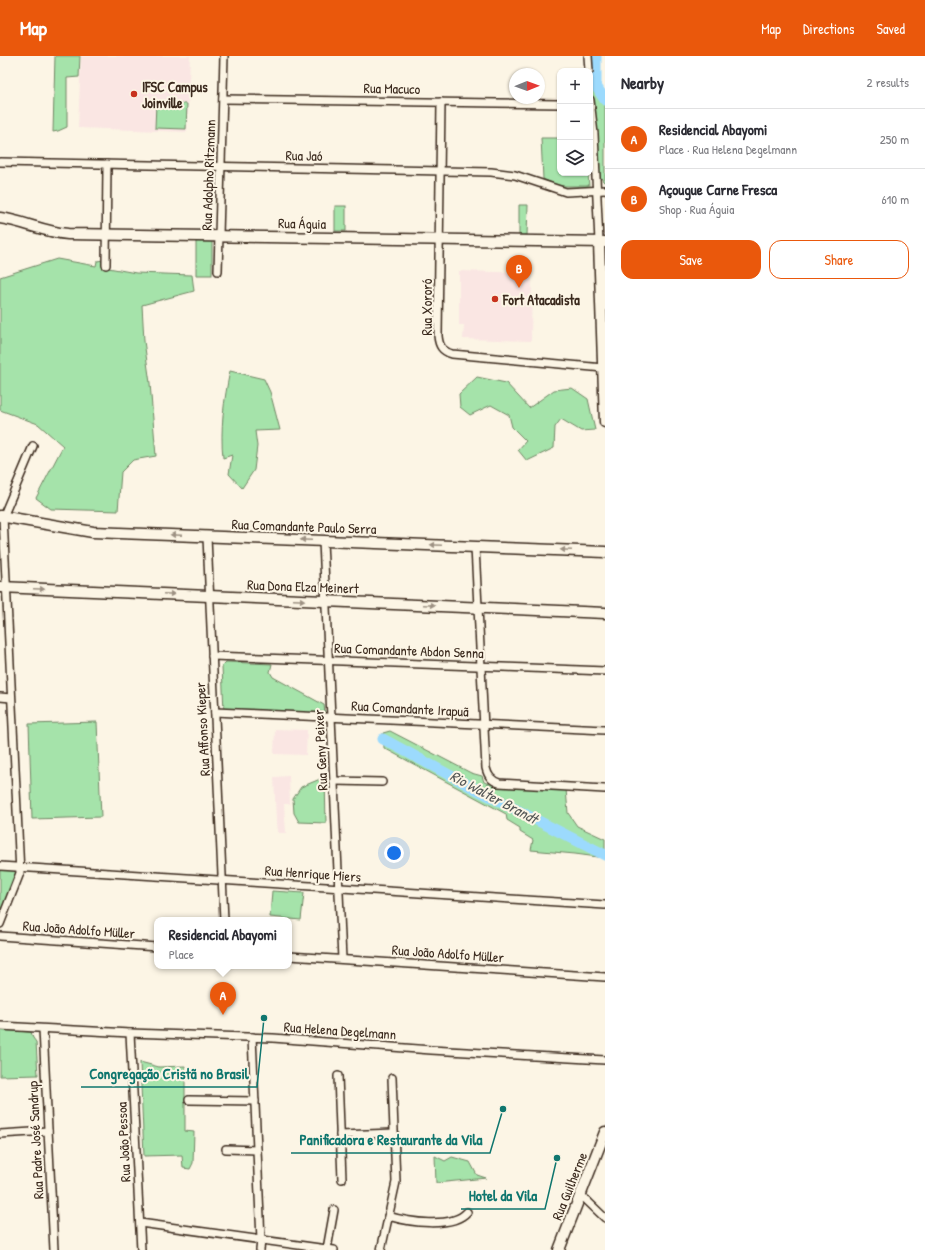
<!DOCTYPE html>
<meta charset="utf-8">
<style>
body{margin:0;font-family:"Patrick Hand",sans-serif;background:#f2f2f3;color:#2b2b33}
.controls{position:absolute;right:12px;top:12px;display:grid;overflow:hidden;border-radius:8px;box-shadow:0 1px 3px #0004}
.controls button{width:36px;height:36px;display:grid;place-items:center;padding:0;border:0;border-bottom:1px solid #e1e1e2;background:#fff;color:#2b2b33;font:20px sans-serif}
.compass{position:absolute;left:509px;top:12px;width:36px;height:36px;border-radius:50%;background:#fff;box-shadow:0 1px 3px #0004;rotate:89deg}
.you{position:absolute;left:394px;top:797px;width:14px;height:14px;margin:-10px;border:3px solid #fff;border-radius:50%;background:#1a73e8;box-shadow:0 0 0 6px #1a73e833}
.badge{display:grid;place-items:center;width:26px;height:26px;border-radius:50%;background:#ea580c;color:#fff;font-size:13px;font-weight:700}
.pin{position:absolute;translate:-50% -33px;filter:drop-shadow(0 1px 2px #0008)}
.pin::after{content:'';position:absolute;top:21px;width:14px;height:12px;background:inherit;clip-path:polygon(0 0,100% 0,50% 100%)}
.popup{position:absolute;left:154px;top:861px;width:138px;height:52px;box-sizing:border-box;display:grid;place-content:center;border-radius:8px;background:#fff;filter:drop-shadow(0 1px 3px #0005);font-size:13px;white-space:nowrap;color:#7c7c81}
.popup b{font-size:15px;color:#2b2b33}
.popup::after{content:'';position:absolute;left:50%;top:100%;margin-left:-8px;border:8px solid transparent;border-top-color:#fff}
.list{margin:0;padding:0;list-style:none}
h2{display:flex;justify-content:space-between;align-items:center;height:52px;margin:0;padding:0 16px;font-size:17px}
h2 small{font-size:13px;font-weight:400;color:#7c7c81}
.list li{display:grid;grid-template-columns:26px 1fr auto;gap:12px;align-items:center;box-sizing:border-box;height:60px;padding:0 16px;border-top:1px solid #e1e1e2}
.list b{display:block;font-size:15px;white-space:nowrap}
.list p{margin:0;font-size:13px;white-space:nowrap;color:#7c7c81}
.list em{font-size:13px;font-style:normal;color:#7c7c81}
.actions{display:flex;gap:8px;padding:12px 16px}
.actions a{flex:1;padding:9px 0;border:1px solid #ea580c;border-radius:12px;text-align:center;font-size:14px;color:#ea580c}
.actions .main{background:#ea580c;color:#fff}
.icon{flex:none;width:22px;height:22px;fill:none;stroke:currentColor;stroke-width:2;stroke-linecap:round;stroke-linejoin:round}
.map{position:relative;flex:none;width:605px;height:1194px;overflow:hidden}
header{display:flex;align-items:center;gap:24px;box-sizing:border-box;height:56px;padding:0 20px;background:#ea580c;color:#fff}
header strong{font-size:19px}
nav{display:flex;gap:22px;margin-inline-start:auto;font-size:14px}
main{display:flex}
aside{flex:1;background:#fff}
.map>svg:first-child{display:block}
.built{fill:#fae6e3}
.green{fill:#a5e3aa;stroke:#708664}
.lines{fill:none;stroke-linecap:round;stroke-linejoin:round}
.river{stroke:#9cdafd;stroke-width:11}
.street-casing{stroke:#3b2a1e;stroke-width:10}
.secondary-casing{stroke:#3b2a1e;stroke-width:13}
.street{stroke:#fcf5e5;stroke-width:7}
.secondary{stroke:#fcf5e5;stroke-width:10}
.oneway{fill:#9c9082}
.poi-dot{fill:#c8321e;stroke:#fcf5e5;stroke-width:1.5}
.labels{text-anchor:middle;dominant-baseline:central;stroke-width:4;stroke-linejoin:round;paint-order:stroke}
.poi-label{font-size:14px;font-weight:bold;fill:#3b2a1e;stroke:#fcf5e5;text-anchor:start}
.street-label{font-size:14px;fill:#3b2a1e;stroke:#fcf5e5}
.water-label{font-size:15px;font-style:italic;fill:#535656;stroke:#fcf5e5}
.leader{fill:none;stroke:#0f766e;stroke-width:1.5}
.callout-dot{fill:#0f766e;stroke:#fcf5e5;stroke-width:1.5}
.callout-label{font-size:15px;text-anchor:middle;font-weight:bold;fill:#0f766e;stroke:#fcf5e5;stroke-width:4;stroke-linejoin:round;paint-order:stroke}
</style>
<header>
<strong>Map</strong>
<nav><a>Map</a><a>Directions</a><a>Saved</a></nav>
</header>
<main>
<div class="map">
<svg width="605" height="1194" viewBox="0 0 605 1194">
<rect width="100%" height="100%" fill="#fcf5e5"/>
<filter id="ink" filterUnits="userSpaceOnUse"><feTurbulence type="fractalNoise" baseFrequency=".025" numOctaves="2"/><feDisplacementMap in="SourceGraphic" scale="8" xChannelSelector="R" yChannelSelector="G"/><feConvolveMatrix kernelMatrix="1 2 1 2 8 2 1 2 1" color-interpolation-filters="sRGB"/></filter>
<g filter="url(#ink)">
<g class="built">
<polygon points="81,0 190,0 187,76 78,72"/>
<polygon points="459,215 532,217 531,285 463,283 464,269 459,269"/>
<polygon points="275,673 307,674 306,699 274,698"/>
<polygon points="289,720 290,748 284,748 286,777 278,777 277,766 276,765 274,721"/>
</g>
<g class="green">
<polygon points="55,0 80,0 79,21 67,22 67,71 58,75 53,76"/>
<path d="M590,0H598C599,13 594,30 605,40V127L603,125L600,120L598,106L594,55L590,33Z"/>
<polygon points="156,47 187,48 186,73 155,72"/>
<polygon points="541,82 560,82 560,117 588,117 589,130 559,130 543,123"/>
<polygon points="519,149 528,149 527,179 519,179"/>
<rect x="335" y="150" width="11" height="25"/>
<rect x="196" y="185" width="16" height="34"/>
<polygon points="57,203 96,210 97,205 103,204 103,211 136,217 192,219 194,235 142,249 144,285 150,327 156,400 133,404 121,416 118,455 51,453 36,442 63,390 38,368 0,354 0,221"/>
<path d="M230,315L264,323L270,336L280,374L255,375L257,390L254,414L242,432L229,418L232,399L223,402C220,373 224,344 230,315Z"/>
<polygon points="477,321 506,327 529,352 554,334 572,332 588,343 595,374 581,375 561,363 555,371 554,392 527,405 518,394 526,385 512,371 509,359 491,349 470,359 460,351 459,338"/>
<polygon points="226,606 272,608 270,616 273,621 324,649 325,657 321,661 224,656 222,610"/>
<polygon points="97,666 101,761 32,763 29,668"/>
<polygon points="390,675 471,717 482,720 484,726 497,730 566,733 568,757 577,770 605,783 605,802 575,798 531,794 533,784 520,776 520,772 507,764 506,758 384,692 383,677"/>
<polygon points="325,721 326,767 299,766 294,757 293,743 301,731"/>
<polygon points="0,812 13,813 17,818 17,823 0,855"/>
<polygon points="272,835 304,837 301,864 270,861"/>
<polygon points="0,974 31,976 33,982 36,986 38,1019 0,1020"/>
<polygon points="140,1006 159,1011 185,1010 185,1075 194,1076 193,1107 190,1113 183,1112 182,1099 144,1100"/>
<polygon points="435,1100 445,1105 452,1101 470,1106 477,1119 486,1122 436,1127"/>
</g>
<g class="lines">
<g class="river">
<polyline points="596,0 596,30 605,44"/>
<polyline points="383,683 466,728 605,799"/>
</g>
<g class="street-casing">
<g id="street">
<polyline points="588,0 589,15"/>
<polyline points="223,43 560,48"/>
<polyline points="590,44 594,78 599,186"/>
<path d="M441,46L438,280C439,290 442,295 452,298L603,312"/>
<polyline points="0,106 491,116 515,119 566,136 605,134"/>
<polyline points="106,209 107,108"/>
<polyline points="218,215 224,0"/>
<polyline points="207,481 224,864"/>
<polyline points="323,485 342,903"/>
<path d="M475,491L486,712C488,720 491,724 499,727L605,733"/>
<polyline points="212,600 605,615"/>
<polyline points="0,641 11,642"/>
<polyline points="215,656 605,674"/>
<polyline points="334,725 382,726"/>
<polyline points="0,810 605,849"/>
<polyline points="0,868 20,817 3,461 33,390"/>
<polyline points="0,880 157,891"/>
<polyline points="289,900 605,921"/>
<polyline points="0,970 130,977 273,982 431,994 605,1004"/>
<polyline points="43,973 54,1194"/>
<polyline points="130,977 141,1194"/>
<polyline points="252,981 261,1184 260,1194"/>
<polyline points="338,1020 342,1123"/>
<polyline points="189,1044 255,1045"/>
<polyline points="0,1078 48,1075"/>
<polyline points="340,1079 394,1077"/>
<polyline points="226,1093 257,1094"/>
<polyline points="581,1139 605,1162"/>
<path d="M388,1160C408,1166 452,1173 467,1156"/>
<polyline points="140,1167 334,1194"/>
<polyline points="327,1193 334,1154"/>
<polyline points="381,1194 396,1126 392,1022"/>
</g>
</g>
<g class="secondary-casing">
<g id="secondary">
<path d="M0,162C23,165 44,176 68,178L605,186"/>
<polyline points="599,186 605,366"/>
<polyline points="0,460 93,476 605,496"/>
<polyline points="0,531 605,557"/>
<polyline points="559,1194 605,1076"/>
</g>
</g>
<use href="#street" class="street"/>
<use href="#secondary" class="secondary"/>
</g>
<defs><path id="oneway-solid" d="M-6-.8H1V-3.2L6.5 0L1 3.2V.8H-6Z"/></defs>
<g class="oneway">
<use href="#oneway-solid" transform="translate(176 479) rotate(-178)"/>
<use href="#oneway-solid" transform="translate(306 484) rotate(-178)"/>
<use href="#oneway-solid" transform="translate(436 489) rotate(-178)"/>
<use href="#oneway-solid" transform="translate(566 494) rotate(-178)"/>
<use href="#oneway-solid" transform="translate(39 533) rotate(3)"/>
<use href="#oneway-solid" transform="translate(169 538) rotate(2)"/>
<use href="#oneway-solid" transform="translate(299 544) rotate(2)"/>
<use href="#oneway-solid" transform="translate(429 549) rotate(2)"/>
</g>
</g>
<g class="poi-dot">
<circle cx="134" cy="38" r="4"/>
<circle cx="495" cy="243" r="4"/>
</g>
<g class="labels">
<g class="poi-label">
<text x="142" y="30">IFSC Campus<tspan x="142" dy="16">Joinville</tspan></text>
<text x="503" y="243">Fort Atacadista</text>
</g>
<g class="street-label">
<text transform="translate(392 32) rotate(1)">Rua Macuco</text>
<text transform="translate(304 99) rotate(1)">Rua Jaó</text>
<text transform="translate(208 119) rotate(-88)">Rua Adolpho Ritzmann</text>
<text transform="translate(302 167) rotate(1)">Rua Águia</text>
<text transform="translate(426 251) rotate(-90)">Rua Xororó</text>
<text transform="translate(304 470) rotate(2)">Rua Comandante Paulo Serra</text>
<text transform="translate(303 530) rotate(2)">Rua Dona Elza Meinert</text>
<text transform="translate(409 594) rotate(2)">Rua Comandante Abdon Senna</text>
<text transform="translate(410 652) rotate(3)">Rua Comandante Irapuã</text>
<text transform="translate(202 673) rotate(-93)">Rua Affonso Kieper</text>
<text transform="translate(320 694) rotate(-93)">Rua Geny Peixer</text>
<text transform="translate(313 817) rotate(4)">Rua Henrique Miers</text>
<text transform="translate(79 873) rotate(4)">Rua João Adolfo Müller</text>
<text transform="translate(448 897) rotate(4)">Rua João Adolfo Müller</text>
<text transform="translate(340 974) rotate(4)">Rua Helena Degelmann</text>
<text transform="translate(35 1084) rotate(-93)">Rua Padre José Sandrup</text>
<text transform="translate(123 1086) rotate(-93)">Rua João Pessoa</text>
<text transform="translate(569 1130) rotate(-68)">Rua Guilherme</text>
</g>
<g class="water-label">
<text transform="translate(494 741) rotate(28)">Rio Walter Brandt</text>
</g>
</g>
<path class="leader" d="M264 962L257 1031H81M503 1053L490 1097H291M557 1102L545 1153H461"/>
<g class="callout-dot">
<circle cx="264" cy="962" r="4"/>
<circle cx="503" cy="1053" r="4"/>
<circle cx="557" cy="1102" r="4"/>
</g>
<g class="callout-label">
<text x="169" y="1023">Congregação Cristã no Brasil</text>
<text x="391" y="1089">Panificadora e Restaurante da Vila</text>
<text x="503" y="1145">Hotel da Vila</text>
</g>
</svg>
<div class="controls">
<button>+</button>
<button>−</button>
<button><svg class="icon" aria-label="layers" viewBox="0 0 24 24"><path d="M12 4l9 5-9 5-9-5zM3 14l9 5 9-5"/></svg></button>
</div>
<svg class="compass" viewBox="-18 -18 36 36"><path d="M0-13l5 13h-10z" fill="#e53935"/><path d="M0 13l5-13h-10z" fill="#7c7c81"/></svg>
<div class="you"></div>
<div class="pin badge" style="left:223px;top:959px">A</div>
<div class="popup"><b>Residencial Abayomi</b>Place</div>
<div class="pin badge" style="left:519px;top:232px">B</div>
</div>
<aside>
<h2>Nearby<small>2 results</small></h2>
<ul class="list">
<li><span class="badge">A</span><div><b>Residencial Abayomi</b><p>Place · Rua Helena Degelmann</p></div><em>250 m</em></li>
<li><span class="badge">B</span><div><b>Açougue Carne Fresca</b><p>Shop · Rua Águia</p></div><em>610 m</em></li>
</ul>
<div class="actions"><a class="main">Save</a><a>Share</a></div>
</aside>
</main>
